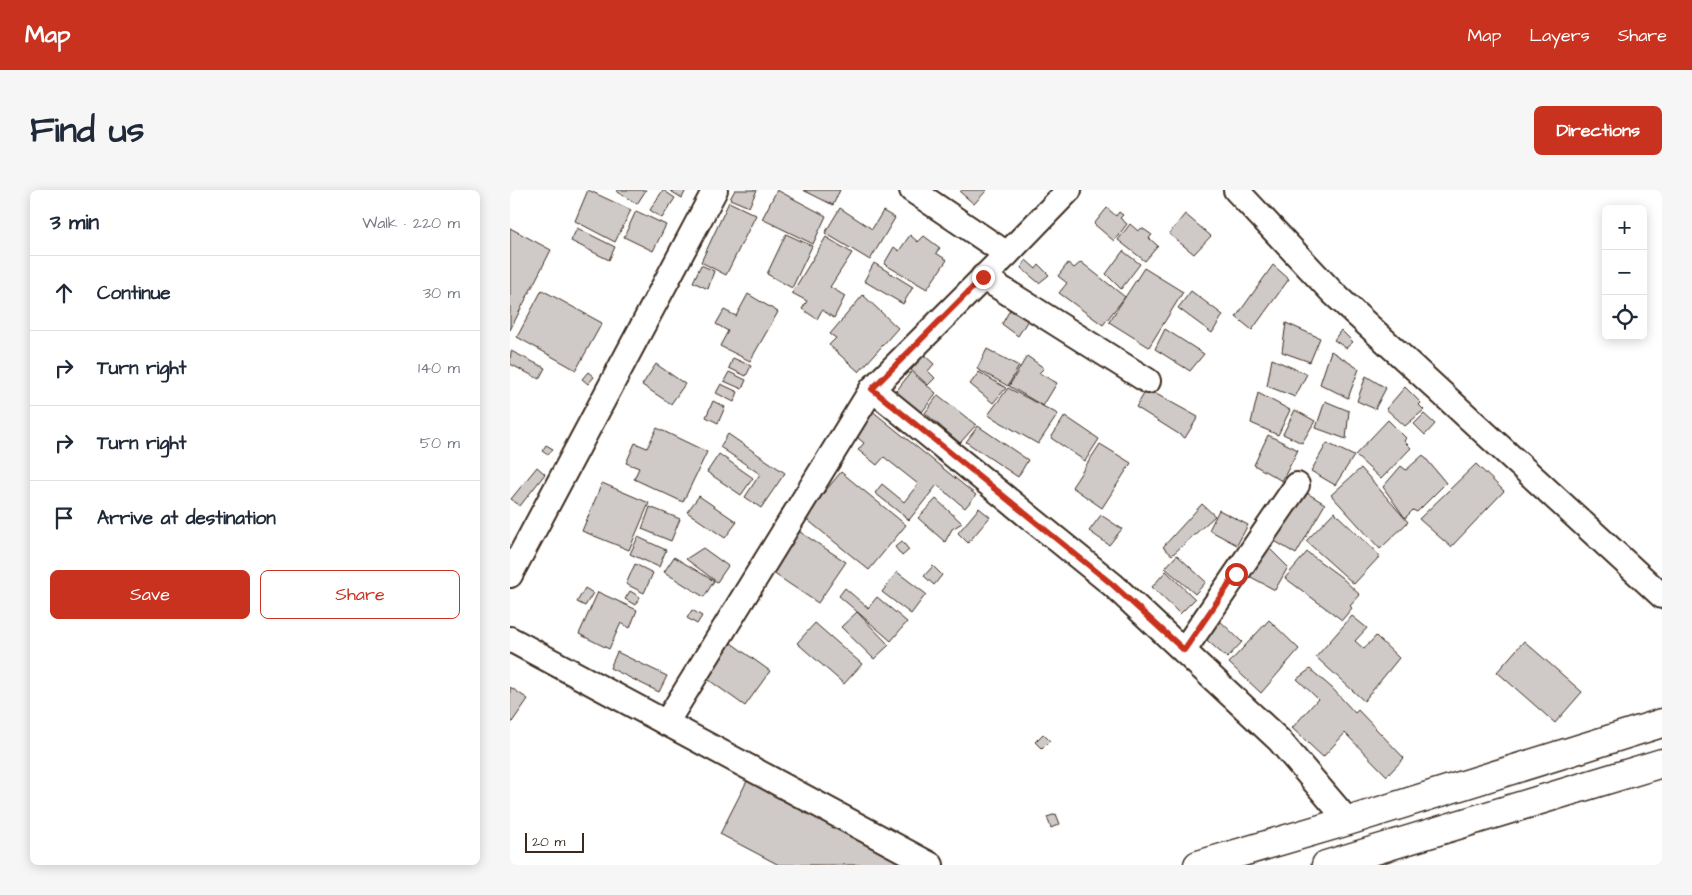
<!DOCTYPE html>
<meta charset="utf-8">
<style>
body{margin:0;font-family:"Architects Daughter",sans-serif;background:#f6f6f7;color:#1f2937}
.controls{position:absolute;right:15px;top:15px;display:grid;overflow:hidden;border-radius:8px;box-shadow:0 2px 12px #0003}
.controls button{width:45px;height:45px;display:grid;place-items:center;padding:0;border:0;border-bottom:1px solid #e0e1e3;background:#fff;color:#1f2937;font:25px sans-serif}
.scale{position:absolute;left:15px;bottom:12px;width:59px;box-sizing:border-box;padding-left:5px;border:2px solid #3b2a1e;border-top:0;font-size:14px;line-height:18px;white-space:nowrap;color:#3b2a1e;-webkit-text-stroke:4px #fff;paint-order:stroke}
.stop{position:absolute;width:15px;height:15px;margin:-11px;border:4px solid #c8321e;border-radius:50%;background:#fff}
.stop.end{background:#c8321e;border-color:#fff;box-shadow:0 1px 5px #0008}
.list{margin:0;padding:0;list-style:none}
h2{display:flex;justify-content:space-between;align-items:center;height:65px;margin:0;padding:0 20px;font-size:21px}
h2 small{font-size:16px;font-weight:400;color:#747a83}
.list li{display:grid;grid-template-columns:32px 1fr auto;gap:15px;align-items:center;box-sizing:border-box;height:75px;padding:0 20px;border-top:1px solid #e0e1e3}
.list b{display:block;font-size:19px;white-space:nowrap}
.list em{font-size:16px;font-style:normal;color:#747a83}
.actions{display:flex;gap:10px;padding:15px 20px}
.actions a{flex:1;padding:11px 0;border:1px solid #c8321e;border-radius:8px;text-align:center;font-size:18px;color:#c8321e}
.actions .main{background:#c8321e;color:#fff}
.icon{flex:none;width:28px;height:28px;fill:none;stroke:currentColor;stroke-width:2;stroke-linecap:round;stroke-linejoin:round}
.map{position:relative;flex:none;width:1152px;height:675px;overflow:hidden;border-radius:8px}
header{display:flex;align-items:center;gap:30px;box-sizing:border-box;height:70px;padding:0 25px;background:#c8321e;color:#fff}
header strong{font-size:24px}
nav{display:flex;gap:28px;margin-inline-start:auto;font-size:18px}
.intro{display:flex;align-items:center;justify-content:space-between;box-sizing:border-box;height:120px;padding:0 30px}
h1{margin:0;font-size:35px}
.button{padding:12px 22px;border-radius:8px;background:#c8321e;color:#fff;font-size:18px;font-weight:700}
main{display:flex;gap:30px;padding:0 30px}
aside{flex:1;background:#fff;border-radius:8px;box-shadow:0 2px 12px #0003}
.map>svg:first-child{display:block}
.building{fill:#cfcac7;stroke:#3b2a1e}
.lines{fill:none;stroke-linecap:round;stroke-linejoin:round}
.minor-casing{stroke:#3b2a1e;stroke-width:28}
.major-casing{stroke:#3b2a1e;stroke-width:31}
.minor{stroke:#fff;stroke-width:24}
.major{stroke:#fff;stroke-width:28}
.route{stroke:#c8321e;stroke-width:6}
</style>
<header>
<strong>Map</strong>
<nav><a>Map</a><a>Layers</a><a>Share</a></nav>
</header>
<div class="intro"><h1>Find us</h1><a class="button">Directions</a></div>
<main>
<aside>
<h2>3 min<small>Walk · 220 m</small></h2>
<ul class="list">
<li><svg class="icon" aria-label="ahead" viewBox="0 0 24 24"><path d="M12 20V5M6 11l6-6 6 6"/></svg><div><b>Continue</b></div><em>30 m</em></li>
<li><svg class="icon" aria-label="right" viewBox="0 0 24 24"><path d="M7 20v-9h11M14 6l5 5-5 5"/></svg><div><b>Turn right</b></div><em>140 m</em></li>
<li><svg class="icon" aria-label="right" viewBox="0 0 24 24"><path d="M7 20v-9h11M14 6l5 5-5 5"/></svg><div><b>Turn right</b></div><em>50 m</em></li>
<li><svg class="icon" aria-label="arrive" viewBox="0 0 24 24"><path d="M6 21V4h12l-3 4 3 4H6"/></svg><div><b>Arrive at destination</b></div></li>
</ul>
<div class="actions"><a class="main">Save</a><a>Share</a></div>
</aside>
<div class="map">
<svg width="1152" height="675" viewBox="0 0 1152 675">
<rect width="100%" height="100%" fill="#fff"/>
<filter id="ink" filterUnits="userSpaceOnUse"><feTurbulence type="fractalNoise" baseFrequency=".02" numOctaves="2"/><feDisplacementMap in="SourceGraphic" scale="10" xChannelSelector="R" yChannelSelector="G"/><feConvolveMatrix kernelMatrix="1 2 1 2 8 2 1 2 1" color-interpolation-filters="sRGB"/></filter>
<g filter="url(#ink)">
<g class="building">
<polygon points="78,0 121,20 105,52 65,31"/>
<polygon points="107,0 136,0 127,14 106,1"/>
<polygon points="153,0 165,8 152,28 140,20"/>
<polygon points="159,0 176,0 172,8"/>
<polygon points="225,0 247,0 239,17 220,9"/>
<polygon points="267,0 316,26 303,54 252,29"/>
<polygon points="293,0 330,0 323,15"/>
<polygon points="452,0 477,0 464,14 450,2"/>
<polygon points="219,12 246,25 216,85 191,72"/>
<polygon points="330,18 362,39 373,21 385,28 360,70 315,43"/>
<polygon points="597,18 606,26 609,22 613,25 610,28 617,34 604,51 584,34"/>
<polygon points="126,21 156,35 143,61 114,47"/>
<polygon points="675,24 701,46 684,64 659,44"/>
<polygon points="620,34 628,41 632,38 642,45 639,48 648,56 635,71 608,50"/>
<polygon points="0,38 41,60 0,140"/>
<polygon points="67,38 105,57 99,70 61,51"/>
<polygon points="276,44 302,56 282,98 257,84"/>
<polygon points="400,45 408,52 414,46 430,58 426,63 437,70 417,99 374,74 384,57 389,61"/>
<polygon points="316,47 342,63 320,97 335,106 324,128 312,120 307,129 292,119 297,111 282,103"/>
<polygon points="613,61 630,74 611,99 596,84"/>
<polygon points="516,70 526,79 529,75 539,85 529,93 511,78"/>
<polygon points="571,72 615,107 593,135 549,103 557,93 548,86 558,73 564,78"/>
<polygon points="364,73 403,97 393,114 354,91"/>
<polygon points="191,75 204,81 198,99 183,92"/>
<polygon points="763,75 779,89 742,140 726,127"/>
<polygon points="634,78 673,102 639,157 599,132"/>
<polygon points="32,100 92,133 66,180 7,147"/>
<polygon points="681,101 713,125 702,143 668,118"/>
<polygon points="238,104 268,122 240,171 210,156 218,141 206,134 214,120 226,126"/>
<polygon points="353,105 388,138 349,182 319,155 326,148 320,144"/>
<polygon points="501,118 518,130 508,146 492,134"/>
<polygon points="776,133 810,148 800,172 772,162"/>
<polygon points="655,139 694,164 680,181 645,159"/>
<polygon points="831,140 843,152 836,158 824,150"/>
<polygon points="477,159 509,176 498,196 467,179"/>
<polygon points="1,161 35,178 29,189 0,174"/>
<polygon points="821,161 849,179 838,208 810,194"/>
<polygon points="414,165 424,174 418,181 425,188 418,195 401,180"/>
<polygon points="517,166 534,178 529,183 547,193 533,216 499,196"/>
<polygon points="223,168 241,176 236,186 219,178"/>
<polygon points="762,169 797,184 785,207 757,196"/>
<polygon points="146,174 175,194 161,214 132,195"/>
<polygon points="78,182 84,187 78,194 72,189"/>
<polygon points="219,182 236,190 232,199 214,191"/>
<polygon points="401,182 426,203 410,225 384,204"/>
<polygon points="469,182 496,198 483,213 460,194"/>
<polygon points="856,186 876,198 865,219 847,211"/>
<polygon points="211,194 228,202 224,212 206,203"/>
<polygon points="895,197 911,213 909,215 914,220 895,236 876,219"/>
<polygon points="498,198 548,224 528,254 478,225"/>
<polygon points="637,199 688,227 675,248 626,217"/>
<polygon points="748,203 780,220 768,245 741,233"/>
<polygon points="428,205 466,235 450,253 415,223"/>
<polygon points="203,211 215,217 208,233 196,227"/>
<polygon points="815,211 839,221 836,249 806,238"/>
<polygon points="361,220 466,305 455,318 427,295 399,330 365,303 372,294 394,312 408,294 374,267 367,275 348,260 354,253 342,243"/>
<polygon points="785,220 805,231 792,253 773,244"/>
<polygon points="914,224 925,234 915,245 904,234"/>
<polygon points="555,226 589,249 575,271 541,248"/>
<polygon points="878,230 896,248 894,251 901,258 871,289 845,265"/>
<polygon points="468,236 518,270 508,287 456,252"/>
<polygon points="147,238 197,262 173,312 124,289 129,278 116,273 125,253 137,258"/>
<polygon points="218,244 275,283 251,318 235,307 250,284 210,257"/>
<polygon points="758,245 788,260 772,291 744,275"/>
<polygon points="817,253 844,266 825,295 801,281"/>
<polygon points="590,254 621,273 592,318 562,297"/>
<polygon points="36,255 43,259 38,265 32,261"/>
<polygon points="209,264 243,288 231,305 197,282"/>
<polygon points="913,265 936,293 907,322 903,320 895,328 873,297 891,276 896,280"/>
<polygon points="966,274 994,301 941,357 909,329"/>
<polygon points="27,277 35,284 10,316 1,309"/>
<polygon points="851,278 898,332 870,359 821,305"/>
<polygon points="331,282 396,335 359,380 294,327"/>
<polygon points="92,293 139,313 119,360 72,341"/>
<polygon points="792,300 815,314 786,364 763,350"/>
<polygon points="189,306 227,332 215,348 177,322"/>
<polygon points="426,309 452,333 442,339 435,352 408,328"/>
<polygon points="692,314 705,326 662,365 653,357"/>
<polygon points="140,317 170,329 161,351 132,339"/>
<polygon points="469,318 480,327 458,353 448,343"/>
<polygon points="709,320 738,335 727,355 699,340"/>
<polygon points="824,322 870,366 844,394 796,351"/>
<polygon points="591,325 612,339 599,355 579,341"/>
<polygon points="287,340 336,372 308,413 260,381"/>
<polygon points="128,347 156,360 149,377 120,364"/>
<polygon points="392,351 399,360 392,366 385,357"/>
<polygon points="758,357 778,377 765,400 739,386"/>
<polygon points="193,358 218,376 207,392 176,369"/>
<polygon points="797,362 831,387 850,405 840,416 842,418 832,430 775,388"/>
<polygon points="667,365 696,392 685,404 655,378"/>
<polygon points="164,367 204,391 194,407 154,382"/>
<polygon points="125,374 143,383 134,403 116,394"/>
<polygon points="423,376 432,385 424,395 414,386"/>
<polygon points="656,381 685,409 670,424 642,397"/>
<polygon points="387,382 416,404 401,424 372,402"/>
<polygon points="75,398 83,403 75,416 67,412"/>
<polygon points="335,398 358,418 367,407 397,432 381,451 329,406"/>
<polygon points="120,401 130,407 125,415 115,409"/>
<polygon points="88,402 127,420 120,438 111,433 99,459 69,444"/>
<polygon points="182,420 192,426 187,434 177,428"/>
<polygon points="347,422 379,455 364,469 331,437"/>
<polygon points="842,426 857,438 845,451 854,459 866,446 889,468 854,511 806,467"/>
<polygon points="706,427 732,452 717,468 690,444"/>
<polygon points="759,430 789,459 751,503 719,473"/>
<polygon points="305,433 352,474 334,494 287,453"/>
<polygon points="1014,451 1072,502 1045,533 987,482"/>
<polygon points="221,453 260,481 235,516 196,488"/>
<polygon points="107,462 157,486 149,502 100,478"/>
<polygon points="800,479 822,498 845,523 848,520 894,568 877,586 835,543 813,567 782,538 808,509 787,489"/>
<polygon points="0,497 18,509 0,535"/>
<polygon points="533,544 540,551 532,559 525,552"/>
<polygon points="238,589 396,673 393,675 269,675 210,644"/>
<polygon points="546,624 550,634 541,638 537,627"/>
</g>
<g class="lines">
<g class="minor-casing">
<g id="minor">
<polyline points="402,0 497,64"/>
<polyline points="726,0 823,103 1152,406"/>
<polyline points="473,87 638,191"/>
<polyline points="362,199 603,395 769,550 838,631"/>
<polyline points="0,385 205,0"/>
<polyline points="0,449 421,675"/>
<polyline points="674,460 787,295"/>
<polyline points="156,533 362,199 497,64 559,0"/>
</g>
</g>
<g class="major-casing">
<g id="major">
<polyline points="688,675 838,631 1152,533"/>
<polyline points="816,675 1152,573"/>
</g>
</g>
<use href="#minor" class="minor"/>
<use href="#major" class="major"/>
</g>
</g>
<g class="lines" filter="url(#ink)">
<polyline class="route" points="473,87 362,199 603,395 674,460 726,384"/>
</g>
</svg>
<div class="controls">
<button>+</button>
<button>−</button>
<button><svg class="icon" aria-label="locate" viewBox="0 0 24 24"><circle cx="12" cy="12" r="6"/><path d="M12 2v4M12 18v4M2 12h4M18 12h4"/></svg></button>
</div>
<div class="scale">20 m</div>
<div class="stop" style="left:726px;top:384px"></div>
<div class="stop end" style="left:473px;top:87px"></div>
</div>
</main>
